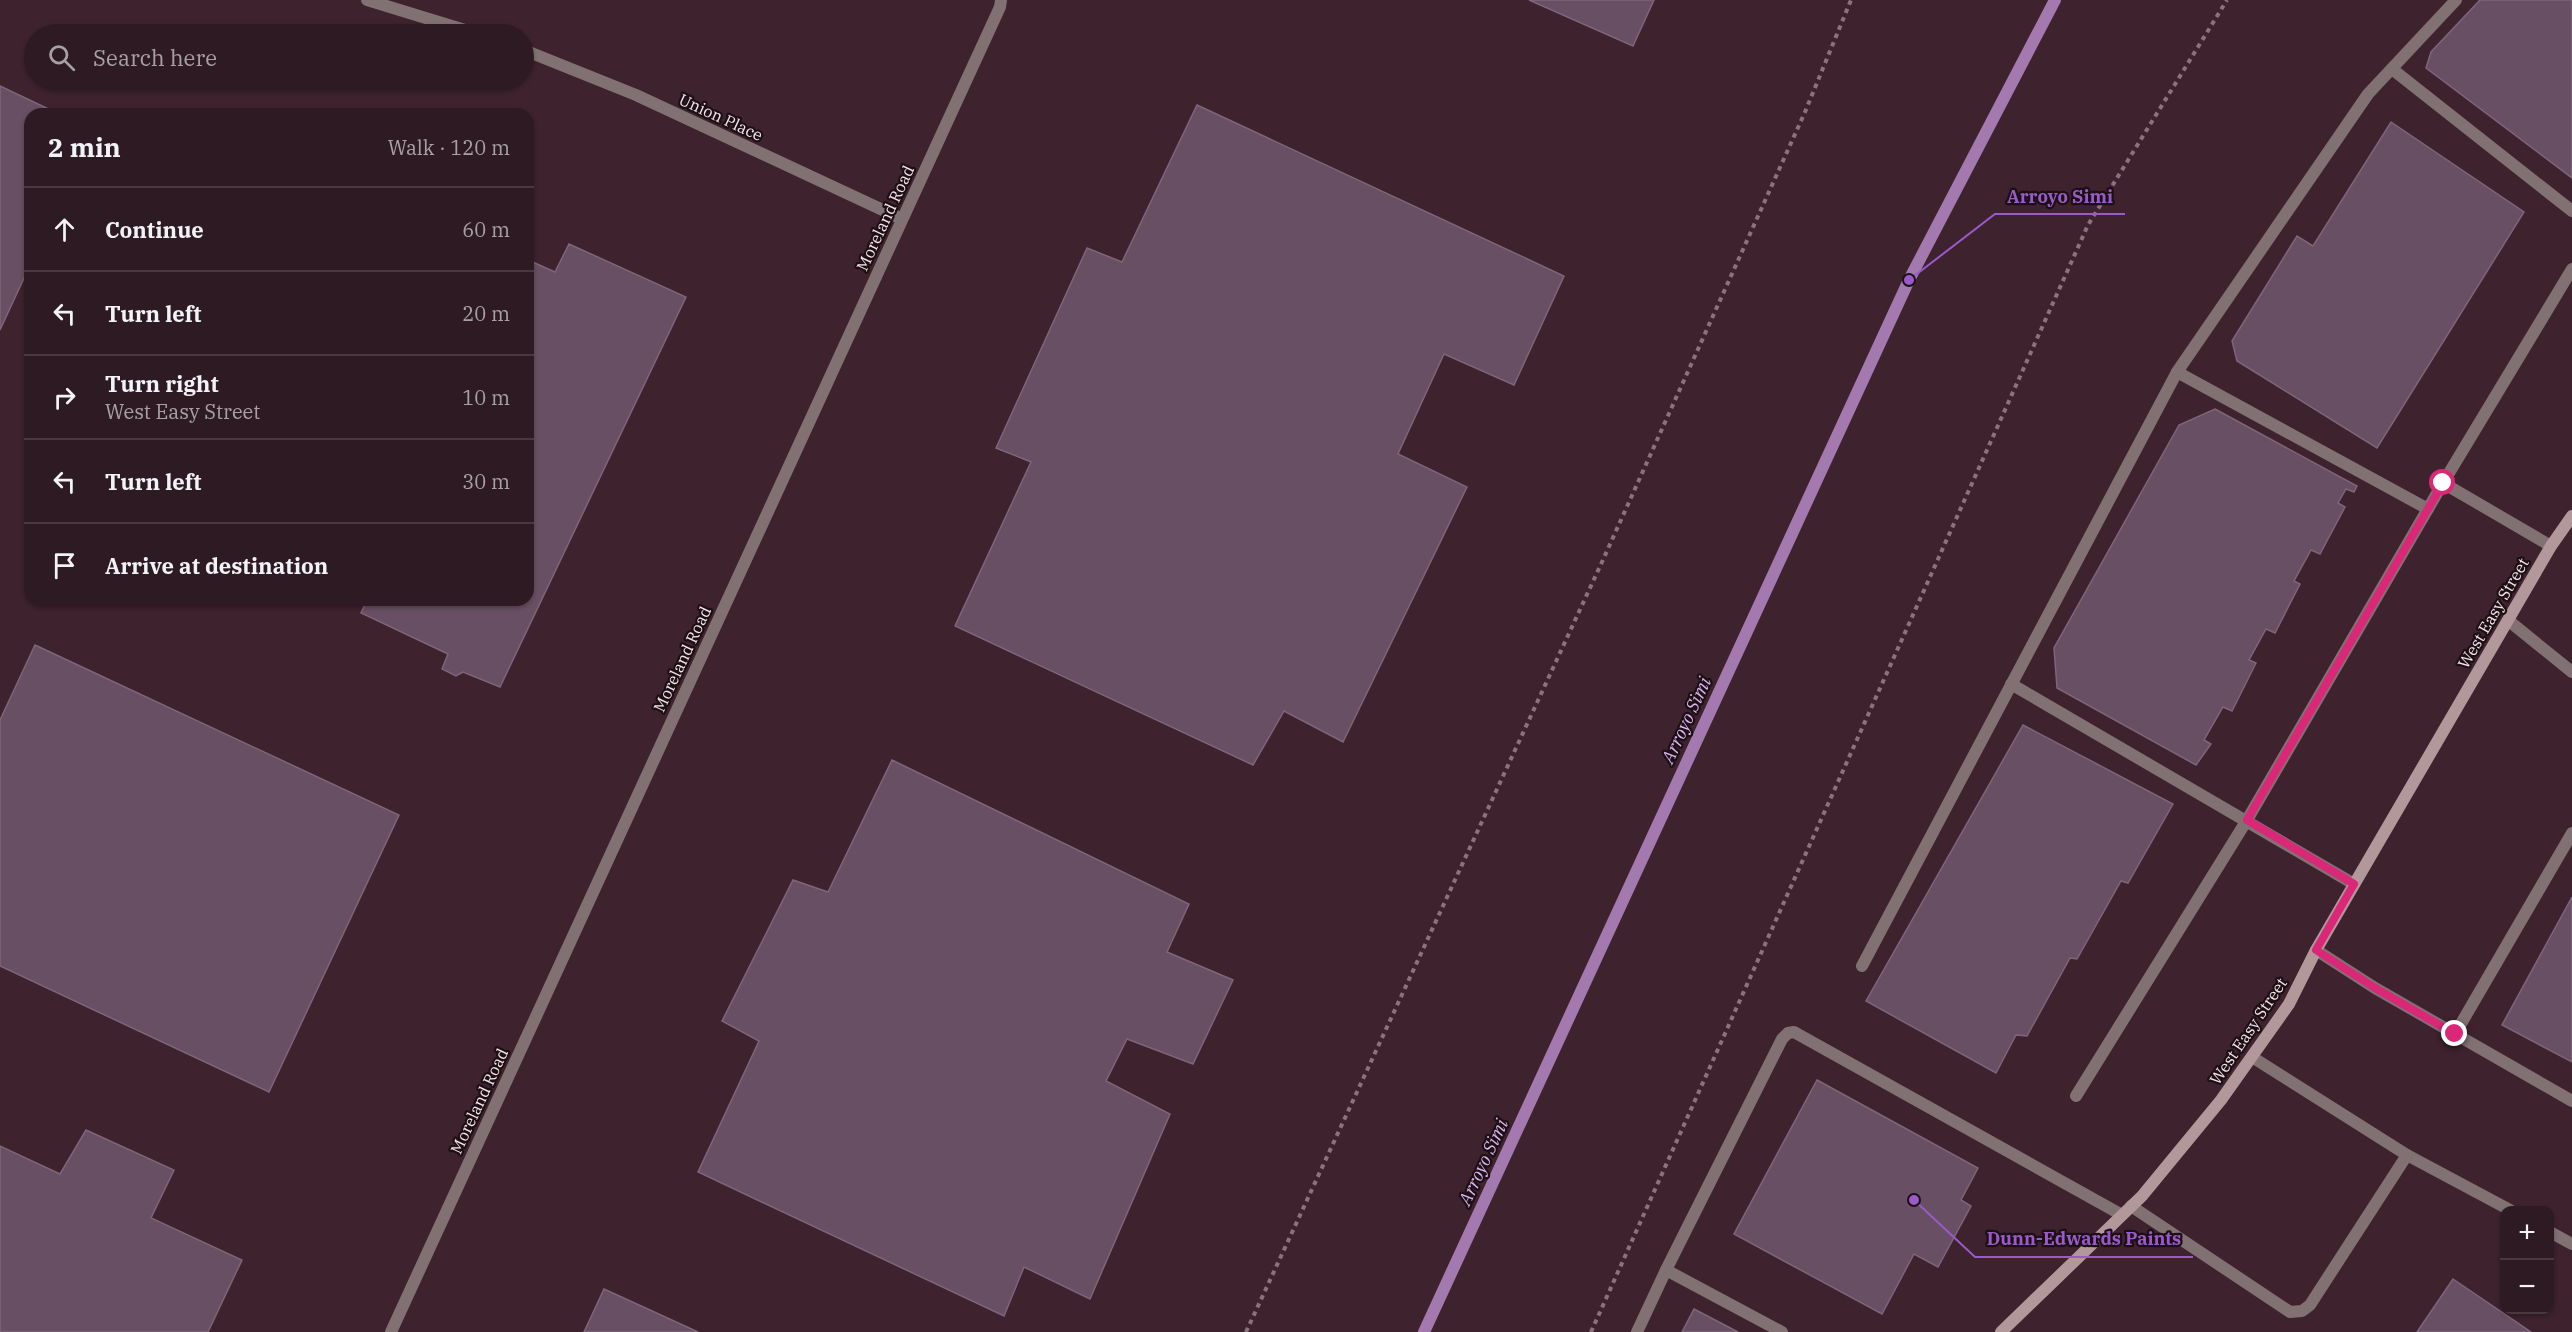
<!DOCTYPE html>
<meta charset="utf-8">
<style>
body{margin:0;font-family:"IBM Plex Serif",serif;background:#36232a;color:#f1f3f6}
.controls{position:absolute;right:18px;bottom:18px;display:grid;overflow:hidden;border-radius:12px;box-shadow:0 2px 4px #0004}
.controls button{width:54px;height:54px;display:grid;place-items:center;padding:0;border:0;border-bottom:2px solid #493840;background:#2e1a22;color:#f1f3f6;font:30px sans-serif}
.stop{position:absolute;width:18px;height:18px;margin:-14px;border:4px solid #db2777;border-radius:50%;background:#fff}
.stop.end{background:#db2777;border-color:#fff;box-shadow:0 2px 6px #0008}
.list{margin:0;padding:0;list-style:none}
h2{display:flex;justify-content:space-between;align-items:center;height:78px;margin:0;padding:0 24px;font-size:26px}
h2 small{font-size:20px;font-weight:400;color:#a7a1a5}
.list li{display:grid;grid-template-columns:39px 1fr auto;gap:18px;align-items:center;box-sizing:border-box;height:84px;padding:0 24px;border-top:2px solid #493840}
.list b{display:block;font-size:22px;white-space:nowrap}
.list p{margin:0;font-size:20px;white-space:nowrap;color:#a7a1a5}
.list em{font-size:20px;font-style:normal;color:#a7a1a5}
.icon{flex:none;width:33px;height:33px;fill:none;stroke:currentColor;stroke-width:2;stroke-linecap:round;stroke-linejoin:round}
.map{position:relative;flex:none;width:2572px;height:1332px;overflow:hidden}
.search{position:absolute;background:#2e1a22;box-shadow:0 2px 4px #0004;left:24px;top:24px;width:510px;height:66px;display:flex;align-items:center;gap:15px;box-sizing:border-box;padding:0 21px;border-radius:33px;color:#a7a1a5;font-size:22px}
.panel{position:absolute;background:#2e1a22;box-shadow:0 2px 4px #0004;left:24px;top:108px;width:510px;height:498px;border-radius:18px}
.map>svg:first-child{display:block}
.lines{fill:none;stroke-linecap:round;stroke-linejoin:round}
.stream{stroke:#a479b0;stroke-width:12}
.building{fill:#684f63;stroke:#7f657a;stroke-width:1.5}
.path{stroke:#8b737d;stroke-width:4;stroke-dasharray:4.5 4.5;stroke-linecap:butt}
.lane{stroke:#817173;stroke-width:12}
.street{stroke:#817173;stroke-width:12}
.secondary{stroke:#b2989b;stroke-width:12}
.route{stroke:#db2777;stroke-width:8}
.labels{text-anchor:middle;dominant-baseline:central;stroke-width:4.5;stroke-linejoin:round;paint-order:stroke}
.street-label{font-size:16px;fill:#f9e6ed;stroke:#1c1015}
.water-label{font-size:18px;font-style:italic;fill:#deb4f1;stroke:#1c1015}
.leader{fill:none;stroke:#9a5aca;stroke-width:2}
.callout-dot{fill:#9a5aca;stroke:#1c1015;stroke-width:2}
.callout-label{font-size:18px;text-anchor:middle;font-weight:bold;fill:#9a5aca;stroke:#1c1015;stroke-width:4.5;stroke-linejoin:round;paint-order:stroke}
</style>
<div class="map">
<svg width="2572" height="1332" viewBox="0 0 2572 1332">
<rect width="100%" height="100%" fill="#3e222e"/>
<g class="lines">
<polyline class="stream" points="1424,1332 1909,280 2055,0"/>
</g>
<g class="building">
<polygon points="1529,0 1654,0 1633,46"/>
<polygon points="2480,0 2572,0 2572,178 2426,68 2431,52"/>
<polygon points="0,86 59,114 30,114 30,265 0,330"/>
<polygon points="1197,105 1564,276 1514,385 1444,354 1398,454 1467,487 1343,742 1284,711 1253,765 955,626 1031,462 996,448 1087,248 1122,262"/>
<polygon points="2391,122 2524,212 2377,448 2237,361 2232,341 2297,236 2313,246"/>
<polygon points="569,244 686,297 500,687 463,672 456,676 442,669 448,654 361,613 367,600 528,600 528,260 555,272"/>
<polygon points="2215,409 2357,486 2354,492 2346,489 2338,503 2345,507 2320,554 2311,550 2294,581 2300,584 2275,633 2266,629 2249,660 2256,663 2232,711 2223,707 2204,740 2211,744 2196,765 2057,688 2054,648 2179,425"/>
<polygon points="35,645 399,815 269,1092 0,966 0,720"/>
<polygon points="2023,725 2173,804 2128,883 2121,881 2077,959 2070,958 2027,1036 2016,1035 1996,1073 1866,1001"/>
<polygon points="892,760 1189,904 1167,952 1233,980 1193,1064 1127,1039 1106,1081 1170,1114 1090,1299 1024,1267 1004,1316 698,1172 759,1041 722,1021 793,880 828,892"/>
<polygon points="2572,897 2572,1062 2502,1025"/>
<polygon points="1817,1080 1978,1168 1961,1200 1971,1206 1938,1267 1914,1254 1882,1314 1734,1234"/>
<polygon points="86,1130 174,1170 151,1218 242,1260 208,1332 0,1332 0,1146 60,1174"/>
<polygon points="2453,1279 2531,1332 2417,1332"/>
<polygon points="604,1289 698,1332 584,1332"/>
<polygon points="1694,1309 1738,1332 1682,1332"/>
</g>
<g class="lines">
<g class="path">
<polyline points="1246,1332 1602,562 1805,112 1851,0"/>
<polyline points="1591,1332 2088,225 2227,0"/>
</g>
<g class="lane">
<polyline points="2392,69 2572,211"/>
<polyline points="2177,372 2368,94 2456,0"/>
<polyline points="2443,483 2551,546"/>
<polyline points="2509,621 2572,672"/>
<polyline points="2011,684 2354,884"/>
<polyline points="2316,950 2375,988 2572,1101"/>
<polyline points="1862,966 2177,372 2428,509"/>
<polyline points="2455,1034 2572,833"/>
<polyline points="2076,1096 2247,820 2443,483 2572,269"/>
<polyline points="2407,1155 2510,1210"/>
<polyline points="2131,1206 2290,1312 2302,1311 2310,1305 2407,1155 2252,1057"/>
<polyline points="2550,1232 2572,1244"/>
<polyline points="1637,1332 1666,1270"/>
<polyline points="1782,1332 1666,1270 1782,1039 1788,1033 1794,1032 2122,1215"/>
</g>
<g class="street">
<polyline points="367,0 478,34"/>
<polyline points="524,50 636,95 902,219"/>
<polyline points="391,1332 1000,7 1001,0"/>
</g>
<polyline class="secondary" points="2001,1332 2142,1196 2221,1100 2289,1004 2316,950 2551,546 2572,516"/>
</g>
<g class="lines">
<polyline class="route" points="2443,483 2247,820 2354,884 2316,950 2375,988 2455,1034"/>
</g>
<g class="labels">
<g class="street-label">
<text transform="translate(721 117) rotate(25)">Union Place</text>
<text transform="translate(885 218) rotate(-65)">Moreland Road</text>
<text transform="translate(2493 613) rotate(-60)">West Easy Street</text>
<text transform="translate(682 659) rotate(-65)">Moreland Road</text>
<text transform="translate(2248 1031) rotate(-56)">West Easy Street</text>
<text transform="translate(479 1101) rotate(-65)">Moreland Road</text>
</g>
<g class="water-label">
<text transform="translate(1686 720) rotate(-65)">Arroyo Simi</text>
<text transform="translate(1483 1162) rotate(-65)">Arroyo Simi</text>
</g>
</g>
<path class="leader" d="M1909 280L1995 214H2125M1914 1200L1975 1257H2193"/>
<g class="callout-dot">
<circle cx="1909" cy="280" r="6"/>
<circle cx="1914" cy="1200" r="6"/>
</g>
<g class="callout-label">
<text x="2060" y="203">Arroyo Simi</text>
<text x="2084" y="1245">Dunn-Edwards Paints</text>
</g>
</svg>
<div class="controls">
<button>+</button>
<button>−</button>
</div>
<div class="stop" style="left:2443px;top:483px"></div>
<div class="stop end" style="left:2455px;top:1034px"></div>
<div class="search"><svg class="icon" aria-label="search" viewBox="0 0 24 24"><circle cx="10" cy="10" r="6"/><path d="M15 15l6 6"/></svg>Search here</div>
<section class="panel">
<h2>2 min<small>Walk · 120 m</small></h2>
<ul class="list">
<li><svg class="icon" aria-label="ahead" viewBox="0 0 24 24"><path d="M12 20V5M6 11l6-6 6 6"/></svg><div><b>Continue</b></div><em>60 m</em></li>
<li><svg class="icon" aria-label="left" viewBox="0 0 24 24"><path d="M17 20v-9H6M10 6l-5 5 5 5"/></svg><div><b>Turn left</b></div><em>20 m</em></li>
<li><svg class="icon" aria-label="right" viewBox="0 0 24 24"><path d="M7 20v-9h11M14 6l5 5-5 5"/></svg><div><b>Turn right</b><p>West Easy Street</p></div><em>10 m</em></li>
<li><svg class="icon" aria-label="left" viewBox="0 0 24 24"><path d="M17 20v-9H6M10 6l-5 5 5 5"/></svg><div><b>Turn left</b></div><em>30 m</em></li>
<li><svg class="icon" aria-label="arrive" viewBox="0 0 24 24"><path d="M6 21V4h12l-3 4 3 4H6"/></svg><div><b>Arrive at destination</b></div></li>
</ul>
</section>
</div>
